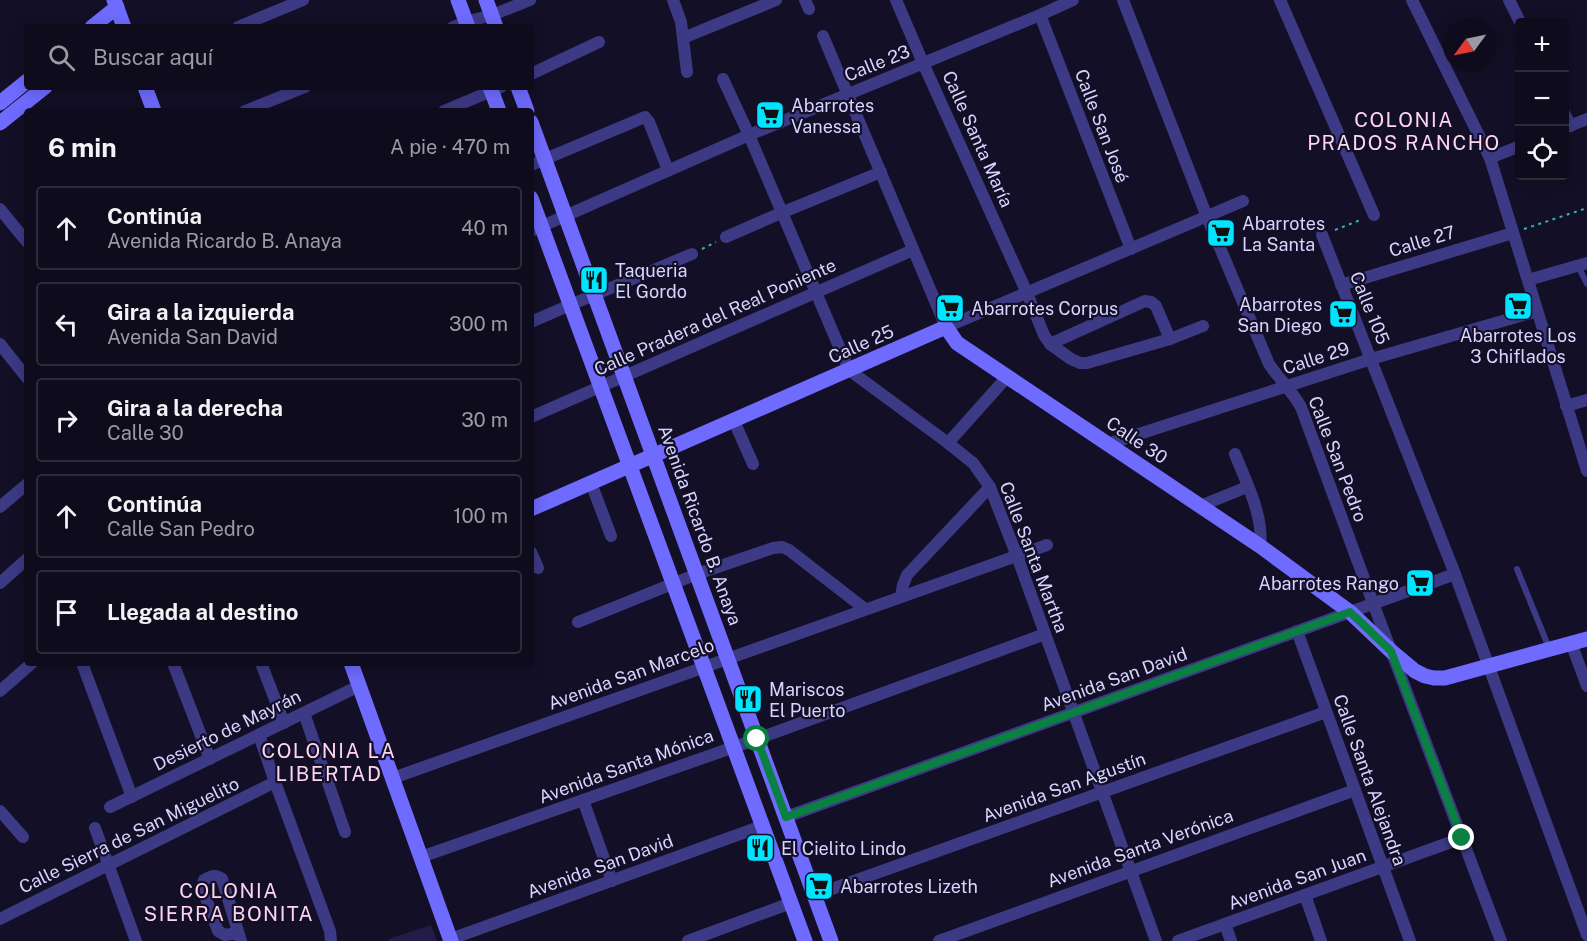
<!DOCTYPE html>
<html lang="es">
<meta charset="utf-8">
<style>
body{margin:0;font-family:"Public Sans",sans-serif;background:#171425;color:#f1f3f6}
.controls{position:absolute;right:18px;top:18px;display:grid;overflow:hidden;border-radius:6px;box-shadow:0 3px 15px #0003}
.controls button{width:54px;height:54px;display:grid;place-items:center;padding:0;border:0;border-bottom:2px solid #2e2b3b;background:#0e0b1c;color:#f1f3f6;font:30px sans-serif}
.compass{position:absolute;left:1443px;top:18px;width:54px;height:54px;border-radius:50%;background:#0e0b1c;box-shadow:0 3px 15px #0003;rotate:237deg}
.stop{position:absolute;width:18px;height:18px;margin:-14px;border:4px solid #0b8043;border-radius:50%;background:#fff}
.stop.end{background:#0b8043;border-color:#fff;box-shadow:0 2px 6px #0008}
.list{margin:0;padding:0;list-style:none}
h2{display:flex;justify-content:space-between;align-items:center;height:78px;margin:0;padding:0 24px;font-size:26px}
h2 small{font-size:20px;font-weight:400;color:#9b9ba3}
.list li{display:grid;grid-template-columns:39px 1fr auto;gap:18px;align-items:center;box-sizing:border-box;height:84px;margin:0 12px 12px;padding:0 12px;border:2px solid #2e2b3b;border-radius:6px}
.list b{display:block;font-size:22px;white-space:nowrap}
.list p{margin:0;font-size:20px;white-space:nowrap;color:#9b9ba3}
.list em{font-size:20px;font-style:normal;color:#9b9ba3}
.icon{flex:none;width:33px;height:33px;fill:none;stroke:currentColor;stroke-width:2;stroke-linecap:round;stroke-linejoin:round}
.map{position:relative;flex:none;width:1587px;height:941px;overflow:hidden}
.search{position:absolute;background:#0e0b1c;box-shadow:0 3px 15px #0003;left:24px;top:24px;width:510px;height:66px;display:flex;align-items:center;gap:15px;box-sizing:border-box;padding:0 21px;border-radius:6px;color:#9b9ba3;font-size:22px}
.panel{position:absolute;background:#0e0b1c;box-shadow:0 3px 15px #0003;left:24px;top:108px;width:510px;height:558px;border-radius:6px}
.map>svg:first-child{display:block}
.building{fill:#241b47}
.lines{fill:none;stroke-linecap:round;stroke-linejoin:round}
.path{stroke:#2fb8b0;stroke-width:2;stroke-dasharray:3 4.5;stroke-linecap:butt}
.lane{stroke:#3d3a85;stroke-width:6}
.street{stroke:#3d3a85;stroke-width:12}
.secondary{stroke:#6f6bff;stroke-width:15}
.route{stroke:#0b8043;stroke-width:8}
.labels{text-anchor:middle;dominant-baseline:central;stroke-width:4.5;stroke-linejoin:round;paint-order:stroke}
.street-label{font-size:18px;fill:#d9d4ff;stroke:#130f26}
.poi-label{font-size:18px;fill:#d9d4ff;stroke:#130f26;text-anchor:start}
.neighbourhood-label{font-size:20px;letter-spacing:1.5px;fill:#ffd6f0;stroke:#130f26}
</style>
<div class="map">
<svg width="1587" height="941" viewBox="0 0 1587 941">
<rect width="100%" height="100%" fill="#130f26"/>
<polygon class="building" points="431,925 437,941 389,941 389,939"/>
<g class="lines">
<g class="path">
<polyline points="1524,229 1587,208"/>
<polyline points="1335,230 1363,219"/>
<polyline points="702,249 716,242"/>
</g>
<g class="lane">
<polyline points="1578,266 1587,284"/>
<polyline points="1517,569 1549,648"/>
</g>
<g class="street">
<polyline points="673,0 681,22 687,72"/>
<polyline points="805,0 809,9"/>
<polyline points="896,0 923,63 1027,293 1044,335 1050,344 1071,359 1080,363 1087,363 1170,339 1203,326"/>
<path d="M1123,0L1207,217L1269,364C1279,379 1292,391 1301,407L1373,603L1501,941"/>
<polyline points="1280,0 1374,215"/>
<polyline points="1412,0 1490,158 1587,471"/>
<polyline points="1509,0 1520,22"/>
<polyline points="1040,15 1131,249"/>
<polyline points="238,27 303,0"/>
<polyline points="453,27 466,22 492,15 530,0"/>
<polyline points="823,36 946,327 1243,201"/>
<polyline points="683,38 776,0"/>
<polyline points="531,74 599,42"/>
<polyline points="723,79 749,135 849,370 948,443 973,463 990,487 1017,556 1156,941"/>
<polyline points="245,111 305,87"/>
<polyline points="444,111 501,87"/>
<polyline points="1564,113 1571,126"/>
<polyline points="1564,128 1587,119"/>
<polyline points="1490,158 1520,146"/>
<polyline points="531,165 645,117 649,122 668,170"/>
<polyline points="0,209 27,242"/>
<polyline points="531,231 749,135 1040,15 1073,0"/>
<polyline points="1322,235 1455,574 1587,935"/>
<polyline points="726,237 781,213 881,172"/>
<polyline points="1528,280 1587,263"/>
<polyline points="1341,285 1513,233"/>
<polyline points="531,322 570,305 692,254"/>
<polyline points="0,344 27,378"/>
<polyline points="1050,344 1145,301 1151,302 1156,306 1170,339"/>
<polyline points="1566,406 1587,400"/>
<polyline points="531,417 913,250"/>
<polyline points="734,421 753,464"/>
<polyline points="948,443 1007,377"/>
<polyline points="1108,444 1371,359 1537,311"/>
<path d="M1235,454C1246,482 1264,516 1260,546"/>
<polyline points="591,483 611,536"/>
<polyline points="1200,506 1247,487"/>
<polyline points="0,507 27,484"/>
<polyline points="531,552 538,568"/>
<polyline points="0,583 27,559"/>
<polyline points="901,596 903,585 907,575 990,487"/>
<polyline points="578,622 697,574 773,548 782,547 789,550 865,609"/>
<polyline points="1297,631 1410,941"/>
<polyline points="1571,643 1587,686"/>
<polyline points="82,663 132,797"/>
<polyline points="173,663 210,759"/>
<polyline points="261,663 284,723"/>
<polyline points="0,691 32,663"/>
<polyline points="304,713 345,832"/>
<polyline points="259,735 275,782 330,931 331,941"/>
<polyline points="393,778 1047,545"/>
<polyline points="583,800 612,881"/>
<polyline points="110,807 359,686"/>
<polyline points="0,811 23,837"/>
<polyline points="786,817 1455,574"/>
<polyline points="95,828 136,941"/>
<polyline points="421,857 757,739 1045,634"/>
<polyline points="815,895 1326,712"/>
<polyline points="1305,895 1321,941"/>
<polyline points="0,919 275,782"/>
<polyline points="1225,924 1231,941"/>
<path d="M238,933L225,935L218,931L202,888L204,880C211,876 215,874 222,879L241,941"/>
<polyline points="451,939 762,826"/>
<polyline points="688,941 791,903"/>
<polyline points="939,941 1355,790"/>
<polyline points="1178,941 1462,838"/>
</g>
<g class="secondary">
<polyline points="114,0 124,27"/>
<polyline points="458,0 468,27"/>
<polyline points="486,0 496,27"/>
<polyline points="92,27 117,7"/>
<polyline points="145,87 154,111"/>
<polyline points="490,87 499,111"/>
<polyline points="518,87 527,111"/>
<polyline points="0,103 27,81"/>
<polyline points="531,122 831,941"/>
<polyline points="0,123 45,87"/>
<polyline points="531,198 805,941"/>
<polyline points="531,509 946,327 957,343 1260,546 1350,612 1391,651 1415,671 1425,676 1434,678 1445,678 1587,639"/>
<polyline points="351,663 451,941"/>
</g>
</g>
<g class="lines">
<polyline class="route" points="757,739 786,817 1350,612 1391,651 1462,838"/>
</g>
<defs>
<g id="supermarket-square" transform="scale(1.5)"><rect x="-9" y="-9" width="18" height="18" rx="4" fill="#00e5ff" stroke="#130f26"/><path d="M-6-5.5h2.5l.6 2H6L4.5 2H-2.5L-4.4-4H-6ZM-1.5 3.2a1.3 1.3 0 1 0 .1 0ZM3 3.2a1.3 1.3 0 1 0 .1 0Z" fill="#111"/></g>
<g id="restaurant-square" transform="scale(1.5)"><rect x="-9" y="-9" width="18" height="18" rx="4" fill="#00e5ff" stroke="#130f26"/><path d="M-5-6h1v4h1v-4h1v4h1v-4h1v5L-1.5 .5V6h-2V.5L-5-1ZM5-6V6H3V1.5H1.5Q1.5-4 5-6Z" fill="#111"/></g>
</defs>
<g fill-rule="evenodd">
<use href="#supermarket-square" x="770" y="115"/>
<use href="#supermarket-square" x="1221" y="233"/>
<use href="#restaurant-square" x="594" y="280"/>
<use href="#supermarket-square" x="1518" y="306"/>
<use href="#supermarket-square" x="950" y="308"/>
<use href="#supermarket-square" x="1343" y="314"/>
<use href="#supermarket-square" x="1420" y="583"/>
<use href="#restaurant-square" x="748" y="699"/>
<use href="#restaurant-square" x="760" y="848"/>
<use href="#supermarket-square" x="819" y="886"/>
</g>
<g class="labels">
<g class="street-label">
<text transform="translate(877 63) rotate(-22)">Calle 23</text>
<text transform="translate(1102 126) rotate(69)">Calle San José</text>
<text transform="translate(978 139) rotate(66)">Calle Santa María</text>
<text transform="translate(1422 241) rotate(-17)">Calle 27</text>
<text transform="translate(1370 308) rotate(68)">Calle 105</text>
<text transform="translate(715 317) rotate(-24)">Calle Pradera del Real Poniente</text>
<text transform="translate(861 344) rotate(-24)">Calle 25</text>
<text transform="translate(1316 358) rotate(-18)">Calle 29</text>
<text transform="translate(1137 440) rotate(34)">Calle 30</text>
<text transform="translate(1338 459) rotate(69)">Calle San Pedro</text>
<text transform="translate(700 525) rotate(70)">Avenida Ricardo B. Anaya</text>
<text transform="translate(1034 557) rotate(69)">Calle Santa Martha</text>
<text transform="translate(631 674) rotate(-20)">Avenida San Marcelo</text>
<text transform="translate(1114 679) rotate(-20)">Avenida San David</text>
<text transform="translate(227 730) rotate(-26)">Desierto de Mayrán</text>
<text transform="translate(626 766) rotate(-20)">Avenida Santa Mónica</text>
<text transform="translate(1370 780) rotate(70)">Calle Santa Alejandra</text>
<text transform="translate(1064 787) rotate(-20)">Avenida San Agustín</text>
<text transform="translate(129 835) rotate(-26)">Calle Sierra de San Miguelito</text>
<text transform="translate(1140 848) rotate(-20)">Avenida Santa Verónica</text>
<text transform="translate(600 866) rotate(-20)">Avenida San David</text>
<text transform="translate(1297 879) rotate(-20)">Avenida San Juan</text>
</g>
<g class="poi-label">
<text x="791" y="105">Abarrotes<tspan x="791" dy="21">Vanessa</tspan></text>
<text x="1242" y="223">Abarrotes<tspan x="1242" dy="21">La Santa</tspan></text>
<text x="615" y="270">Taqueria<tspan x="615" dy="21">El Gordo</tspan></text>
<text x="1322" y="304" text-anchor="end">Abarrotes<tspan x="1322" dy="21">San Diego</tspan></text>
<text x="971" y="308">Abarrotes Corpus</text>
<text x="1518" y="335" text-anchor="middle">Abarrotes Los<tspan x="1518" dy="21">3 Chiflados</tspan></text>
<text x="1399" y="583" text-anchor="end">Abarrotes Rango</text>
<text x="769" y="689">Mariscos<tspan x="769" dy="21">El Puerto</tspan></text>
<text x="781" y="848">El Cielito Lindo</text>
<text x="840" y="886">Abarrotes Lizeth</text>
</g>
<g class="neighbourhood-label">
<text x="1404" y="120">COLONIA<tspan x="1404" dy="23">PRADOS RANCHO</tspan></text>
<text x="329" y="751">COLONIA LA<tspan x="329" dy="23">LIBERTAD</tspan></text>
<text x="229" y="891">COLONIA<tspan x="229" dy="23">SIERRA BONITA</tspan></text>
</g>
</g>
</svg>
<div class="controls">
<button>+</button>
<button>−</button>
<button><svg class="icon" aria-label="locate" viewBox="0 0 24 24"><circle cx="12" cy="12" r="6"/><path d="M12 2v4M12 18v4M2 12h4M18 12h4"/></svg></button>
</div>
<svg class="compass" viewBox="-18 -18 36 36"><path d="M0-13l5 13h-10z" fill="#e53935"/><path d="M0 13l5-13h-10z" fill="#9b9ba3"/></svg>
<div class="stop" style="left:757px;top:739px"></div>
<div class="stop end" style="left:1462px;top:838px"></div>
<div class="search"><svg class="icon" aria-label="search" viewBox="0 0 24 24"><circle cx="10" cy="10" r="6"/><path d="M15 15l6 6"/></svg>Buscar aquí</div>
<section class="panel">
<h2>6 min<small>A pie · 470 m</small></h2>
<ul class="list">
<li><svg class="icon" aria-label="ahead" viewBox="0 0 24 24"><path d="M12 20V5M6 11l6-6 6 6"/></svg><div><b>Continúa</b><p>Avenida Ricardo B. Anaya</p></div><em>40 m</em></li>
<li><svg class="icon" aria-label="left" viewBox="0 0 24 24"><path d="M17 20v-9H6M10 6l-5 5 5 5"/></svg><div><b>Gira a la izquierda</b><p>Avenida San David</p></div><em>300 m</em></li>
<li><svg class="icon" aria-label="right" viewBox="0 0 24 24"><path d="M7 20v-9h11M14 6l5 5-5 5"/></svg><div><b>Gira a la derecha</b><p>Calle 30</p></div><em>30 m</em></li>
<li><svg class="icon" aria-label="ahead" viewBox="0 0 24 24"><path d="M12 20V5M6 11l6-6 6 6"/></svg><div><b>Continúa</b><p>Calle San Pedro</p></div><em>100 m</em></li>
<li><svg class="icon" aria-label="arrive" viewBox="0 0 24 24"><path d="M6 21V4h12l-3 4 3 4H6"/></svg><div><b>Llegada al destino</b></div></li>
</ul>
</section>
</div>
